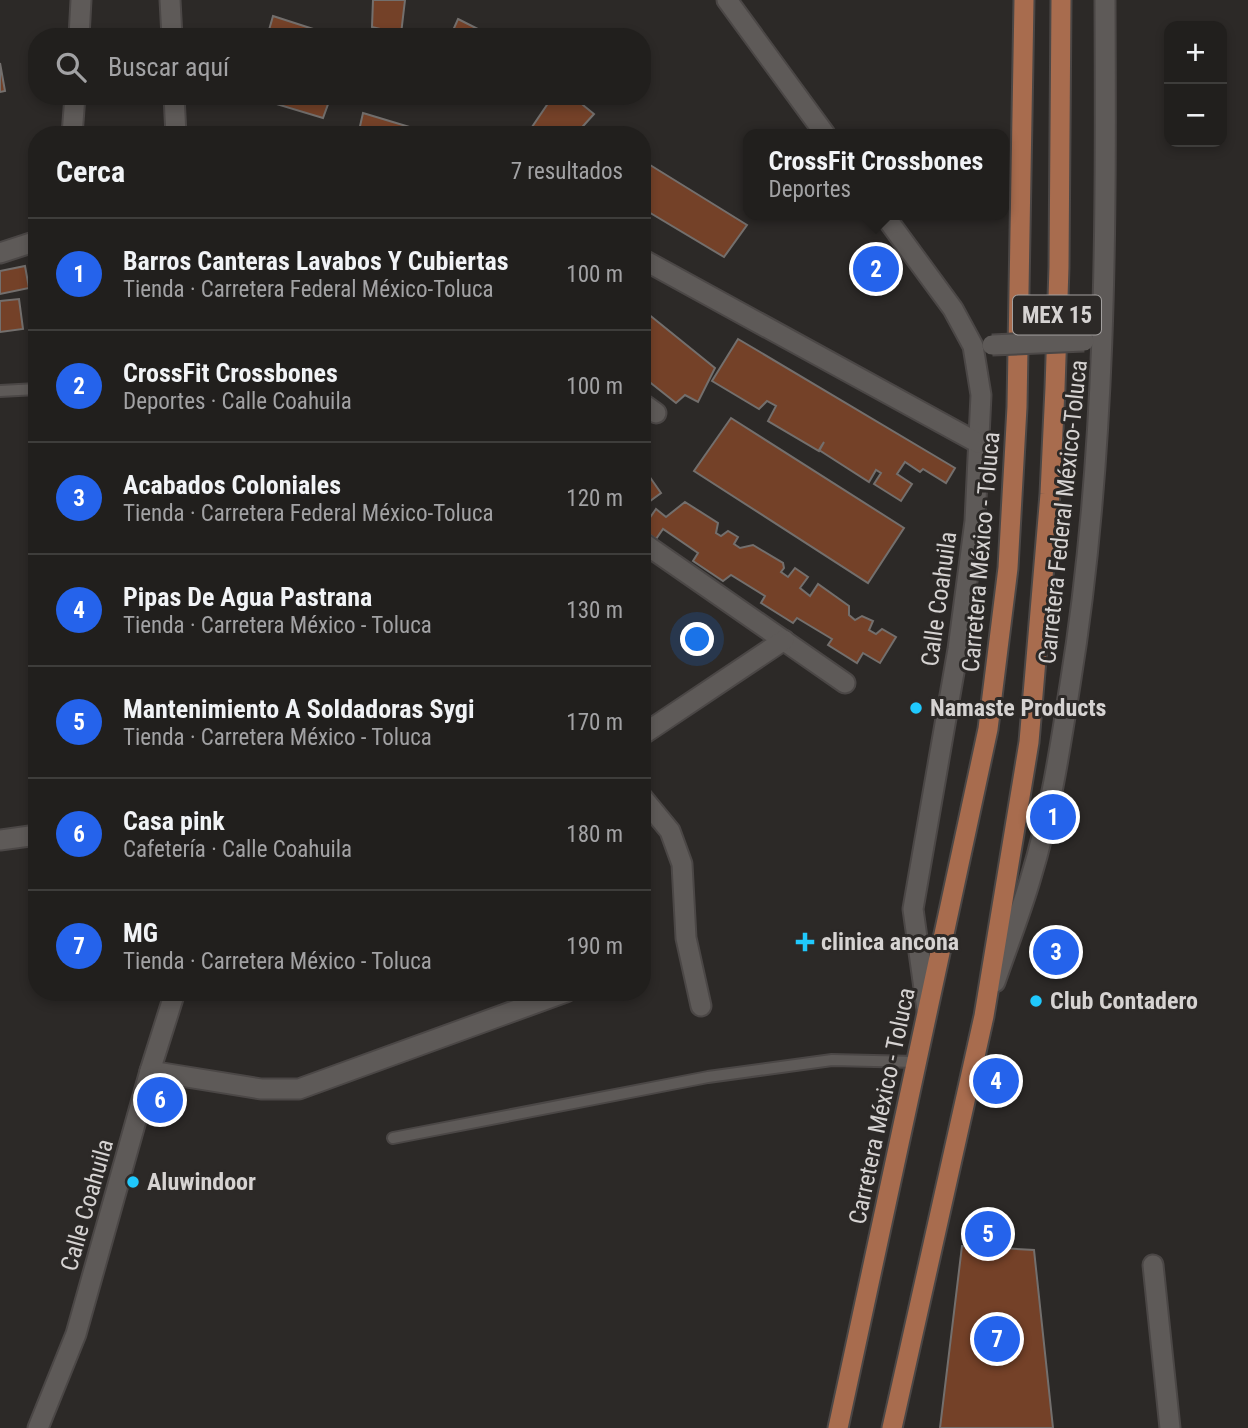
<!DOCTYPE html>
<html lang="es">
<meta charset="utf-8">
<style>
body{margin:0;font-family:"Roboto Condensed",sans-serif;background:#2d2c2a;color:#f1f3f6}
.controls{position:absolute;right:21px;top:21px;display:grid;overflow:hidden;border-radius:14px;box-shadow:0 4px 10px #0003}
.controls button{width:63px;height:63px;display:grid;place-items:center;padding:0;border:0;border-bottom:2px solid #3e3d3b;background:#211f1d;color:#f1f3f6;font:35px sans-serif}
.you{position:absolute;left:698px;top:640px;width:24px;height:24px;margin:-18px;border:5px solid #fff;border-radius:50%;background:#1a73e8;box-shadow:0 0 0 10px #1a73e833}
.badge{display:grid;place-items:center;width:46px;height:46px;border-radius:50%;background:#2563eb;color:#fff;font-size:23px;font-weight:700}
.pin{position:absolute;translate:-50% -50%;border:4px solid #fff;box-shadow:0 2px 7px #0006}
.popup{position:absolute;left:743px;top:129px;width:266px;height:91px;box-sizing:border-box;display:grid;place-content:center;border-radius:14px;background:#211f1d;filter:drop-shadow(0 2px 5px #0005);font-size:23px;white-space:nowrap;color:#a2a2a4}
.popup b{font-size:26px;color:#f1f3f6}
.popup::after{content:'';position:absolute;left:50%;top:100%;margin-left:-14px;border:14px solid transparent;border-top-color:#211f1d}
.list{margin:0;padding:0;list-style:none}
h2{display:flex;justify-content:space-between;align-items:center;height:91px;margin:0;padding:0 28px;font-size:30px}
h2 small{font-size:23px;font-weight:400;color:#a2a2a4}
.list li{display:grid;grid-template-columns:46px 1fr auto;gap:21px;align-items:center;box-sizing:border-box;height:112px;padding:0 28px;border-top:2px solid #3e3d3b}
.list b{display:block;font-size:26px;white-space:nowrap}
.list p{margin:0;font-size:23px;white-space:nowrap;color:#a2a2a4}
.list em{font-size:23px;font-style:normal;color:#a2a2a4}
.icon{flex:none;width:38px;height:38px;fill:none;stroke:currentColor;stroke-width:2;stroke-linecap:round;stroke-linejoin:round}
.map{position:relative;flex:none;width:1248px;height:1428px;overflow:hidden}
.search{position:absolute;background:#211f1d;box-shadow:0 4px 10px #0003;left:28px;top:28px;width:623px;height:77px;display:flex;align-items:center;gap:18px;box-sizing:border-box;padding:0 24px;border-radius:28px;color:#a2a2a4;font-size:26px}
.panel{position:absolute;background:#211f1d;box-shadow:0 4px 10px #0003;left:28px;top:126px;width:623px;height:875px;border-radius:28px}
.map>svg:first-child{display:block}
.building{fill:#744128;stroke:#736f6d;stroke-width:2}
.lines{fill:none;stroke-linecap:round;stroke-linejoin:round}
.service-casing{stroke:#4b4746;stroke-width:14}
.minor-casing{stroke:#4b4746;stroke-width:23}
.tertiary-casing{stroke:#4b4746;stroke-width:23}
.primary-casing{stroke:#4b4746;stroke-width:23}
.service{stroke:#5e5a58;stroke-width:10}
.minor{stroke:#5e5a58;stroke-width:19}
.tertiary{stroke:#5e5a58;stroke-width:19}
.primary{stroke:#a86c4e;stroke-width:19}
.minor-bridge-casing{stroke:#4b4746;stroke-width:23;stroke-linecap:butt}
.minor-bridge{stroke:#5e5a58;stroke-width:19}
.poi-dot{fill:#20c9fd;stroke:#2c2927;stroke-width:2.5}
.labels{text-anchor:middle;dominant-baseline:central;stroke-width:6;stroke-linejoin:round;paint-order:stroke}
.shield{fill:#2c2927;stroke:#a3a09f;stroke-width:2}
.shield-label{font-size:23px;font-weight:bold;fill:#d6d3d2}
.street-label{font-size:24px;fill:#d6d3d2;stroke:#2c2927}
.poi-label{font-size:24px;font-weight:bold;fill:#d6d3d2;stroke:#2c2927;text-anchor:start}
</style>
<div class="map">
<svg width="1248" height="1428" viewBox="0 0 1248 1428">
<rect width="100%" height="100%" fill="#2c2927"/>
<g class="building">
<polygon points="373,0 405,0 401,34 372,27"/>
<polygon points="273,16 338,37 267,37"/>
<polygon points="458,19 482,31 480,37 450,37"/>
<polygon points="0,63 5,91 0,92"/>
<polygon points="250,96 331,96 323,118"/>
<polygon points="553,96 572,96 594,114 575,135 538,135 530,130"/>
<polygon points="363,113 436,135 358,135"/>
<polygon points="642,160 747,225 724,257 642,208"/>
<polygon points="25,266 29,288 0,294 0,271"/>
<polygon points="19,299 23,329 0,332 0,301"/>
<polygon points="642,309 715,368 698,402 685,395 676,403 642,376"/>
<polygon points="738,339 955,468 946,483 923,469 920,472 905,462 897,474 912,484 901,501 874,484 881,473 876,470 869,482 819,450 824,442 819,451 768,421 776,406 767,401 759,409 712,381"/>
<polygon points="731,418 904,528 868,583 694,471"/>
<polygon points="642,466 661,493 642,507"/>
<polygon points="685,502 718,523 716,533 721,536 728,531 738,537 734,544 740,548 753,545 783,563 784,568 781,572 788,577 795,568 808,577 800,588 810,596 818,584 849,606 849,615 855,620 862,616 873,621 869,630 876,634 882,629 896,637 880,663 863,653 857,663 828,645 832,639 797,618 793,623 761,603 765,596 731,575 723,581 693,561 698,553 663,529 656,539 642,529 656,509 666,517"/>
<polygon points="962,1246 1034,1250 1053,1428 940,1428"/>
</g>
<g class="lines">
<g class="service-casing">
<g id="service">
<polyline points="0,391 37,389"/>
<polyline points="393,1138 708,1077 832,1060 917,1062"/>
</g>
</g>
<g class="minor-casing">
<g id="minor">
<polyline points="170,0 172,37"/>
<polyline points="727,0 825,134"/>
<polyline points="79,37 81,0"/>
<polyline points="174,96 176,135"/>
<polyline points="72,135 75,96"/>
<polyline points="884,215 953,309 973,346 981,395 975,521 958,649 913,909 927,1010"/>
<polyline points="0,253 37,241"/>
<polyline points="642,259 978,443"/>
<polyline points="642,403 656,413"/>
<polyline points="642,542 845,683"/>
<polyline points="642,735 784,640"/>
<polyline points="642,797 670,831 682,864 686,938 701,1006"/>
<polyline points="0,840 37,835"/>
<polyline points="150,1071 261,1089 299,1089 566,992"/>
<polyline points="1153,1265 1170,1428"/>
<polyline points="38,1428 76,1334 150,1071 175,992"/>
</g>
</g>
<g class="tertiary-casing">
<path id="tertiary" d="M995,982C1007,947 1021,912 1031,877C1050,815 1060,749 1070,685C1107,457 1106,230 1105,0"/>
</g>
<g class="primary-casing">
<g id="primary">
<polyline points="838,1428 988,729 1008,568 1017,407 1024,0"/>
<polyline points="892,1428 984,1016 1029,742 1050,494 1055,388 1059,267 1061,0"/>
</g>
</g>
<use href="#service" class="service"/>
<use href="#minor" class="minor"/>
<use href="#tertiary" class="tertiary"/>
<use href="#primary" class="primary"/>
<g class="minor-bridge-casing">
<polyline id="minor-bridge" points="992,345 1084,341"/>
</g>
<use href="#minor-bridge" class="minor-bridge"/>
</g>
<g class="poi-dot">
<circle cx="916" cy="708" r="7"/>
<path d="M801.5 931.5h7v7h7v7h-7v7h-7v-7h-7v-7h7z"/>
<circle cx="1036" cy="1001" r="7"/>
<circle cx="133" cy="1182" r="7"/>
</g>
<g class="labels">
<rect class="shield" x="1013" y="295.5" width="88" height="39" rx="5"/>
<g class="shield-label">
<text x="1057" y="315">MEX 15</text>
</g>
<g class="street-label">
<text transform="translate(1063 512) rotate(-84)">Carretera Federal México-Toluca</text>
<text transform="translate(981 552) rotate(-85)">Carretera México - Toluca</text>
<text transform="translate(939 599) rotate(-82)">Calle Coahuila</text>
<text transform="translate(882 1106) rotate(-78)">Carretera México - Toluca</text>
<text transform="translate(87 1205) rotate(-74)">Calle Coahuila</text>
</g>
<g class="poi-label">
<text x="930" y="708">Namaste Products</text>
<text x="821" y="942">clinica ancona</text>
<text x="1050" y="1001">Club Contadero</text>
<text x="147" y="1182">Aluwindoor</text>
</g>
</g>
</svg>
<div class="controls">
<button>+</button>
<button>−</button>
</div>
<div class="you"></div>
<div class="pin badge" style="left:1053px;top:817px">1</div>
<div class="pin badge" style="left:876px;top:269px">2</div>
<div class="popup"><b>CrossFit Crossbones</b>Deportes</div>
<div class="pin badge" style="left:1056px;top:952px">3</div>
<div class="pin badge" style="left:996px;top:1081px">4</div>
<div class="pin badge" style="left:988px;top:1234px">5</div>
<div class="pin badge" style="left:160px;top:1100px">6</div>
<div class="pin badge" style="left:997px;top:1339px">7</div>
<div class="search"><svg class="icon" aria-label="search" viewBox="0 0 24 24"><circle cx="10" cy="10" r="6"/><path d="M15 15l6 6"/></svg>Buscar aquí</div>
<section class="panel">
<h2>Cerca<small>7 resultados</small></h2>
<ul class="list">
<li><span class="badge">1</span><div><b>Barros Canteras Lavabos Y Cubiertas</b><p>Tienda · Carretera Federal México-Toluca</p></div><em>100 m</em></li>
<li><span class="badge">2</span><div><b>CrossFit Crossbones</b><p>Deportes · Calle Coahuila</p></div><em>100 m</em></li>
<li><span class="badge">3</span><div><b>Acabados Coloniales</b><p>Tienda · Carretera Federal México-Toluca</p></div><em>120 m</em></li>
<li><span class="badge">4</span><div><b>Pipas De Agua Pastrana</b><p>Tienda · Carretera México - Toluca</p></div><em>130 m</em></li>
<li><span class="badge">5</span><div><b>Mantenimiento A Soldadoras Sygi</b><p>Tienda · Carretera México - Toluca</p></div><em>170 m</em></li>
<li><span class="badge">6</span><div><b>Casa pink</b><p>Cafetería · Calle Coahuila</p></div><em>180 m</em></li>
<li><span class="badge">7</span><div><b>MG</b><p>Tienda · Carretera México - Toluca</p></div><em>190 m</em></li>
</ul>
</section>
</div>
